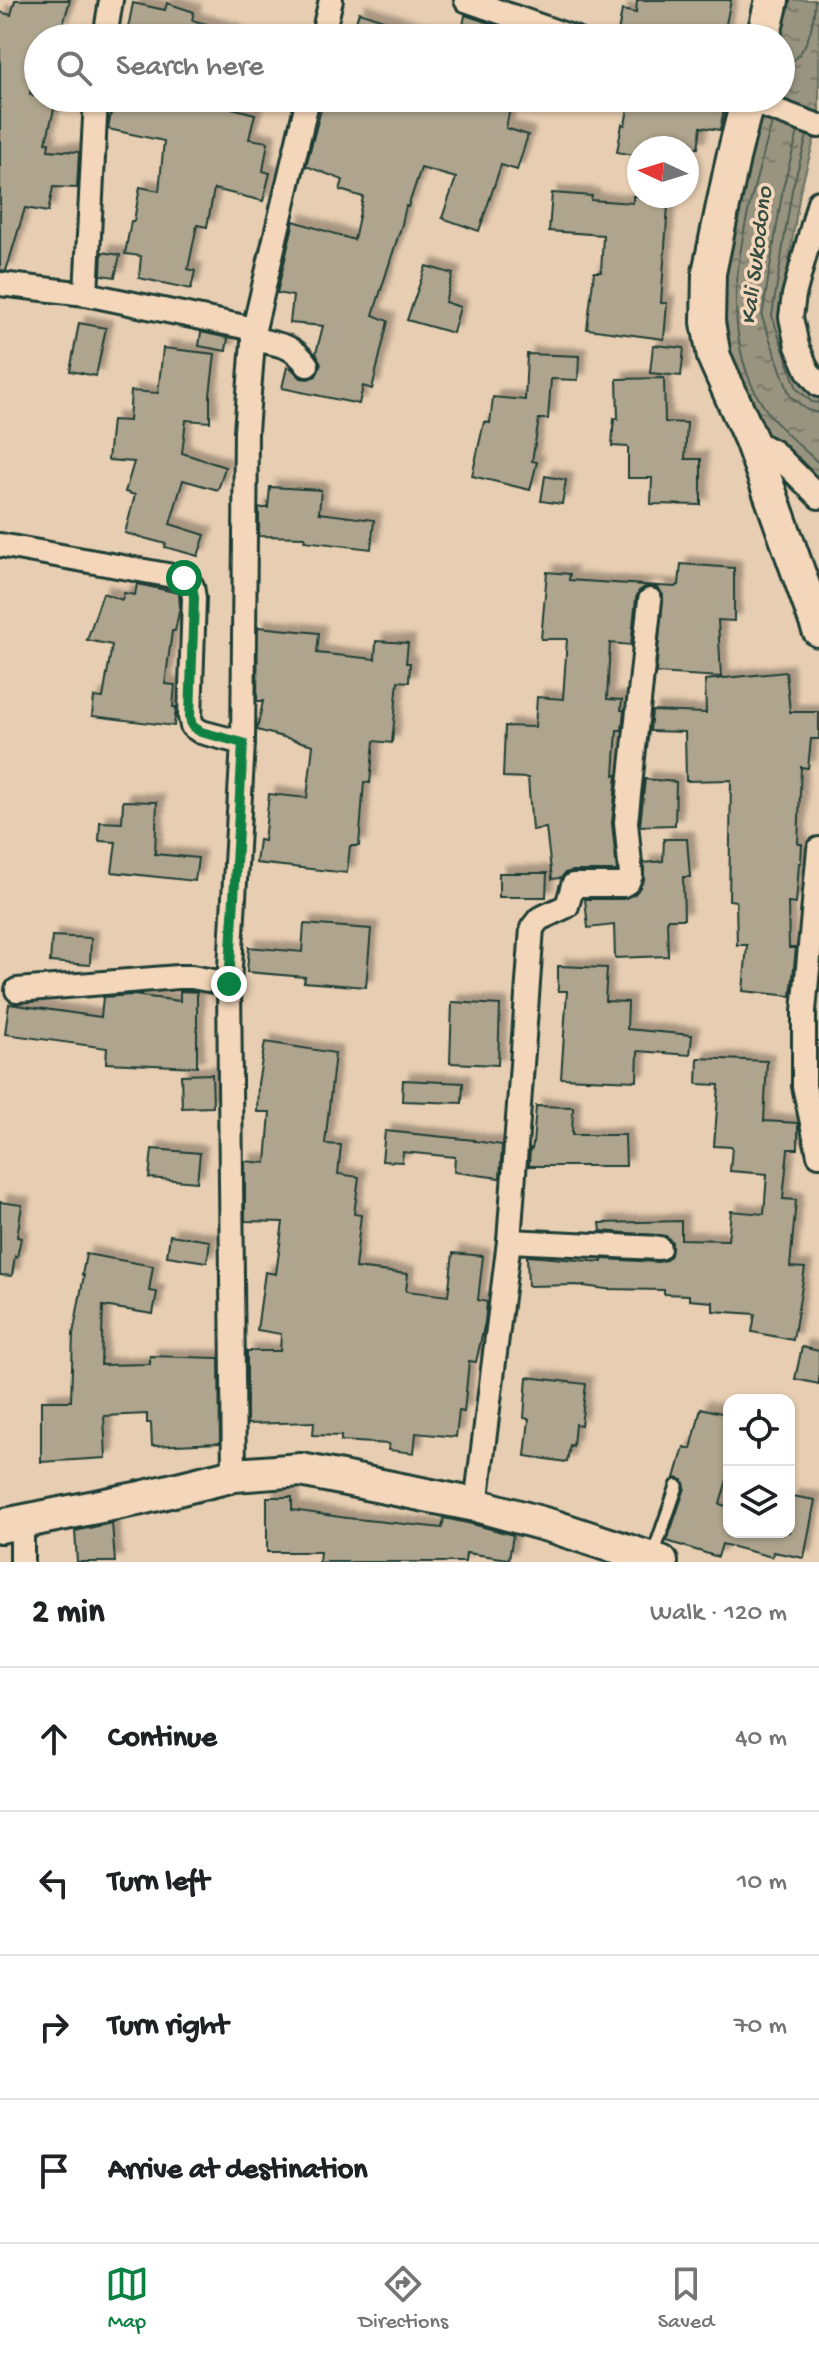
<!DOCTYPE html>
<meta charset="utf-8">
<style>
body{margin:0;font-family:"Gochi Hand",sans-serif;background:#f2f2f2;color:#202124}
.controls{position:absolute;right:24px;bottom:24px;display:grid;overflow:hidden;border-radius:16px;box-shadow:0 2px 6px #0004}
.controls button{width:72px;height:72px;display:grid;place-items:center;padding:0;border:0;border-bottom:2px solid #e0e0e0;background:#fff;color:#202124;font:40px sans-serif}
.compass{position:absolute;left:627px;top:136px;width:72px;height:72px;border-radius:50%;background:#fff;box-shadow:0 2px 6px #0004;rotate:274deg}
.stop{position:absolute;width:24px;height:24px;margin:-18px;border:6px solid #0b8043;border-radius:50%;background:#fff}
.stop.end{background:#0b8043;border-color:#fff;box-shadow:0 2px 8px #0008}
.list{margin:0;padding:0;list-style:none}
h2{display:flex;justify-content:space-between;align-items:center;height:104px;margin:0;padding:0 32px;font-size:34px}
h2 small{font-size:26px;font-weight:400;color:#757577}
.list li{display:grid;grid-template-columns:52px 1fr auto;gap:24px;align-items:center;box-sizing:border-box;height:144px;padding:0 32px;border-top:2px solid #e0e0e0}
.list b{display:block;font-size:30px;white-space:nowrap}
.list em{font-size:26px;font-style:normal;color:#757577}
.icon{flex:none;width:44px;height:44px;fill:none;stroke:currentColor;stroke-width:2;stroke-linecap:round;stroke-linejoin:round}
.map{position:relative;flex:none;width:819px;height:1562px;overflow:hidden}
.search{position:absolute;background:#fff;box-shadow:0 2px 6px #0004;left:24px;right:24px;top:24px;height:88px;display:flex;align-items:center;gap:20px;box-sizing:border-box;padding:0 28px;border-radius:44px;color:#757577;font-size:30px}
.sheet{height:680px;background:#fff}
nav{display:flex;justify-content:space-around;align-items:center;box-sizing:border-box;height:112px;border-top:2px solid #e0e0e0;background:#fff;font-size:22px;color:#757577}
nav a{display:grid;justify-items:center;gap:4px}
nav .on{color:#0b8043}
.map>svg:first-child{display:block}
.water{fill:url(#water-ripples);stroke:#687162;stroke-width:2}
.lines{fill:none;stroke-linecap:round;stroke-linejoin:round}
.shore{stroke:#4f6052;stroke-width:2}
.building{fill:#afa58e;stroke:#1f3d34;stroke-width:2;filter:url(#shadow)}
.lane-casing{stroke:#1f3d34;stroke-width:17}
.street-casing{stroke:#1f3d34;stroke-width:28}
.secondary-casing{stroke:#1f3d34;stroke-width:38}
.lane{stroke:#f4d7ba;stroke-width:11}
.street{stroke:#f4d7ba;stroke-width:22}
.secondary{stroke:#f4d7ba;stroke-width:32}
.route{stroke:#0b8043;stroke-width:10}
.labels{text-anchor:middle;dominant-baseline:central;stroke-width:7;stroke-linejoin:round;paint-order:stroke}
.water-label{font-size:24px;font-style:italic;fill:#374e43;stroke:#f4d7ba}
</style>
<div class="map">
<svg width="819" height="1562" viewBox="0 0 819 1562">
<defs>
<pattern id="water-ripples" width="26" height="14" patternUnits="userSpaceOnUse" patternTransform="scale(2)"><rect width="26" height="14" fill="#989480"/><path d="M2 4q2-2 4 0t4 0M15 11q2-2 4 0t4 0" fill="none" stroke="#7b7a6a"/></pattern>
<filter id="shadow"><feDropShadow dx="7" dy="-7" stdDeviation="2" flood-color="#0004"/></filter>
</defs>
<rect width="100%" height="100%" fill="#e7ceb2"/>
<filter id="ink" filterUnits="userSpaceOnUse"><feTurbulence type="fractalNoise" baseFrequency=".0125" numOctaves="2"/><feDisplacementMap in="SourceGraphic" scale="16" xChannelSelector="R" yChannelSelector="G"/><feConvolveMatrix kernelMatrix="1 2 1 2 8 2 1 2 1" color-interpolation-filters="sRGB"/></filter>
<g filter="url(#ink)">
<polygon class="water" points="786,0 819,0 819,122 800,192 780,316 805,386 819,397 819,487 768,442 730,380 718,295 760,98 781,98 781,38 776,38"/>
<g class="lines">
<g class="shore">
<path d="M781,67C807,59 814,25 815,0"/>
<path d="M772,123C748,209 709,325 764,407C779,429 799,445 819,463"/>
<polyline points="798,132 783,188 762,317 790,396 807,410 819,413"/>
<polyline points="807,136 792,190 772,316 797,389 812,402 819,403"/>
</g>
</g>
<g class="building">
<polygon points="15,0 70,0 62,28 52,26 49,38 38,38 38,53 30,94 38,98 56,101 46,142 49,143 48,150 79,152 77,188 53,187 48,212 25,208 6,271 0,270 0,12 11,15"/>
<polygon points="637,0 731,0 723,38 617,38 622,10 636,13"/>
<polygon points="133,3 165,10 167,3 194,12 192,20 235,32 234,38 126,38"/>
<polygon points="359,12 426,34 426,38 351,38"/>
<polygon points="465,15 498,26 496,34 481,31 480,38 461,38"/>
<polygon points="120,98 235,98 232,108 255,114 249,139 268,142 263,171 270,173 263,201 214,189 207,227 197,225 188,269 195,271 191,289 139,278 141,256 125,254 131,221 134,221 140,187 159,191 164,141 108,129 113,103 118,104"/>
<polygon points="324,98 512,98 506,128 528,135 517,170 501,165 479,231 442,218 456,178 421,168 408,207 406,206 402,224 373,315 388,321 372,389 363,386 359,404 282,388 287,367 291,368 301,378 308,379 316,376 321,364 316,353 323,326 290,323 293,296 277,293 294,221 354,240 363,197 340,190 343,180 306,166"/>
<polygon points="654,98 726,98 720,130 701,127 698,148 639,148 639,156 617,152 622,124 625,125 629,103 652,107"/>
<polygon points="552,193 592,196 591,200 633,203 633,196 660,196 659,204 668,205 661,303 667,303 664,339 587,329 594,272 601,272 603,235 549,231"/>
<polygon points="102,252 120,255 115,277 101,275"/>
<polygon points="426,266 453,274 445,302 460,307 453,333 407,320"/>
<polygon points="79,323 106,328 96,376 70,371"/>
<polygon points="201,332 228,338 226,351 199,346"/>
<polygon points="653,345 684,348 681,376 650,373"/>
<polygon points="163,348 215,354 210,395 210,422 186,420 182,453 225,467 218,490 183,480 170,524 205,535 198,556 165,547 166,544 125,533 135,495 125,492 134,462 108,460 112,420 129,421 131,391 158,393"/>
<polygon points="527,354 579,356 578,380 551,379 548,419 539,419 532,461 537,462 530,490 472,476 484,422 490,423 493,397 525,400"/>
<polygon points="664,378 665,422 687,423 685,459 701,459 701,505 651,504 652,478 628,478 628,447 612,446 614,418 618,419 617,379"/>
<polygon points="545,476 566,480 562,504 541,501"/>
<polygon points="270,487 321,490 319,513 374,520 371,549 304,541 305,537 259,536 259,508 268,508"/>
<polygon points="681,564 734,568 734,621 718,620 721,677 656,673 663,595 659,589 652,586 645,587 639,591 636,598 631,645 610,643 607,699 622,700 621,710 624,710 622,730 617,730 614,775 617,775 612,823 617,871 573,871 565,873 561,878 552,879 546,828 532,830 528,778 503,777 505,726 535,727 537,697 563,699 567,639 541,639 547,572 570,574 569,580 675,587 679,585"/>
<polygon points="137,584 179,593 180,607 175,631 172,631 165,684 175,685 173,707 176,707 174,726 92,716 94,697 103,698 112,645 87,640 103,593 122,600 124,593 135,595"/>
<polygon points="258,627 319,633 317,653 375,659 376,641 408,643 406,663 410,663 409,682 398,681 392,743 374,741 370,783 364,782 359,846 350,846 347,873 256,863 259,840 264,841 269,794 307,798 313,745 257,730 263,701 257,701"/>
<polygon points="786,672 790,712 819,712 819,739 811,739 808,768 801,767 798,844 802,844 801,863 799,863 796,904 788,903 789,948 796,948 791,996 743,991 747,945 737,945 736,901 729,900 731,780 686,781 685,732 650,731 652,711 706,713 705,680"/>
<polygon points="645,779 676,782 675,825 640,826"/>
<polygon points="123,801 157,802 155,854 198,858 195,881 112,872 116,842 99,841 100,822 122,823"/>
<polygon points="664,839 687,839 690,877 683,877 684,919 667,919 668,956 615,958 614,925 588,928 585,899 623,899 635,894 644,880 644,863 663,861"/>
<polygon points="499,873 547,873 546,897 499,897"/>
<polygon points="304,924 371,929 366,987 304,982 305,977 247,972 249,947 302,952"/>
<polygon points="52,936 91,938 90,965 50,962"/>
<polygon points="558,966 607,968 605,1001 628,1002 627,1029 692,1035 690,1055 638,1051 637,1081 561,1078 567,991 558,991"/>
<polygon points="180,991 197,992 197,1067 106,1063 107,1048 5,1034 9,1004 101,1017 103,997 133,995 180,1001"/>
<polygon points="452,1002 500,1005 498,1065 450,1063"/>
<polygon points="265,1042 335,1053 325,1144 341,1145 338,1174 359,1177 354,1214 361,1215 355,1268 408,1274 406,1291 448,1296 453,1253 483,1256 478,1300 487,1302 485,1322 476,1362 469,1361 464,1412 459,1411 456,1437 416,1433 414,1453 388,1450 389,1444 341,1441 341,1436 313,1435 314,1422 247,1424 247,1351 280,1351 281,1334 257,1330 265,1272 276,1274 283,1222 245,1221 245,1161 266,1163 270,1112 257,1112 258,1083"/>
<polygon points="698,1058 767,1061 764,1121 798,1123 798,1149 788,1149 783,1199 796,1200 790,1267 805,1268 793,1340 752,1332 755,1314 713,1311 713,1302 689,1300 689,1295 664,1294 664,1290 606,1289 576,1285 528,1286 527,1256 602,1262 602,1259 658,1262 666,1260 671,1255 672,1242 666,1236 601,1231 600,1223 681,1221 681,1239 728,1240 731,1211 764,1214 767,1174 730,1171 732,1147 714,1146 719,1085 697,1084"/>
<polygon points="212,1074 213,1107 182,1108 181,1075"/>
<polygon points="403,1080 463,1083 462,1103 402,1101"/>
<polygon points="536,1106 573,1107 572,1135 625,1135 626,1166 529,1166 530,1148 532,1149 533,1144"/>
<polygon points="385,1131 474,1140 474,1141 502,1145 500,1178 454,1172 455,1157 403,1152 402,1162 382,1161"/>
<polygon points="152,1149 200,1153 197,1182 149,1178"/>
<polygon points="0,1202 22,1205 17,1237 21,1238 17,1257 15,1256 12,1276 0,1275"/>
<polygon points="170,1235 210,1241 207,1262 167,1256"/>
<polygon points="86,1254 153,1266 149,1291 157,1292 153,1314 103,1306 101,1365 150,1364 150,1356 219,1358 220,1443 152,1446 151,1423 147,1423 147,1414 104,1416 106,1458 41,1462 41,1401 71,1401 73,1334 84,1275 82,1275"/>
<polygon points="802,1347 819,1351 819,1384 795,1379"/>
<polygon points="527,1377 586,1384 581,1425 575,1424 573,1446 570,1445 567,1462 525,1456 529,1419 524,1418"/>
<polygon points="701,1408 729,1415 729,1473 720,1504 729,1507 729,1532 789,1532 789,1512 792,1496 815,1500 804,1558 773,1552 772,1557 722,1544 718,1557 667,1541 685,1488 683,1480 675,1478 684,1447 691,1449"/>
<polygon points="267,1497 292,1497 292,1510 347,1518 442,1528 444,1518 472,1524 513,1535 509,1559 466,1553 465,1562 319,1562 320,1552 267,1552"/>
<polygon points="112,1523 115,1562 77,1562 75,1531"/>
</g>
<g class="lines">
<g class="lane-casing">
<polyline id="lane" points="652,1558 677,1486"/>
</g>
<g class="street-casing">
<g id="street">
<polyline points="466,0 574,38"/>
<polyline points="105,38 111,0"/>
<polyline points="322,38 331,0"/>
<polyline points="742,98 819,126"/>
<polyline points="819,202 794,295 791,317 797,346 808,371 819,385"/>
<polyline points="0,284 86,294 254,329"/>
<polyline points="86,294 96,98"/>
<path d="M253,339C277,344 293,344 307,365"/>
<polyline points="751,440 774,452 819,497"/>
<polyline points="0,545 184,578 192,586 194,598 190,717 192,726 201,732 243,743"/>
<polyline points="819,849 804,1011 804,1086 819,1155"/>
<polyline points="17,990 178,977 192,977 229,984"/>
<polyline points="509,1241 659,1248"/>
<polyline points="234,1475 229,984 243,743 246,431 254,329 308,98"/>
<polyline points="476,1505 509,1241 532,928 539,919 567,906 573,885 623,885 628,882 631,875 626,822 650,600"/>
<polyline points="22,1523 22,1562"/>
</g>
</g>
<g class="secondary-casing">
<g id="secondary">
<polyline points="763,38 772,0"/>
<polyline points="748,98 733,158 709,273 708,322 714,357 751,440 819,630"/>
<polyline points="0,1526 141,1498 234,1475 301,1470 476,1505 555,1527 661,1562"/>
</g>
</g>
<use href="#lane" class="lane"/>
<use href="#street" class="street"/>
<use href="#secondary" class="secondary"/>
</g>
</g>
<g class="lines" filter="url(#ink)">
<polyline class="route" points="184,578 192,586 194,598 190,717 192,726 201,732 243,743 229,984"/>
</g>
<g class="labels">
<g class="water-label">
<text transform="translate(758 256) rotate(-83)">Kali Sukodono</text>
</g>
</g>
</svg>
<div class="controls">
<button><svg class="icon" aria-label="locate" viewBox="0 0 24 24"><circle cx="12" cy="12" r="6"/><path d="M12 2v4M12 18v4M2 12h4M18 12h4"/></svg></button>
<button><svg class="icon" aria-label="layers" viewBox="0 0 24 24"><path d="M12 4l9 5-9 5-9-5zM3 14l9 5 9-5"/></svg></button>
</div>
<svg class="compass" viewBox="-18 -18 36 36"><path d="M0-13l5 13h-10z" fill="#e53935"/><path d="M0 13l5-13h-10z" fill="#757577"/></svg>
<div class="stop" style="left:184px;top:578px"></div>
<div class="stop end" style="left:229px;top:984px"></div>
<div class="search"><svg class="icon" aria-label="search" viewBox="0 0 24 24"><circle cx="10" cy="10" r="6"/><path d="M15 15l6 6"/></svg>Search here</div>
</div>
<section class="sheet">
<h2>2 min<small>Walk · 120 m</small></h2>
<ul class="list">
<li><svg class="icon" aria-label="ahead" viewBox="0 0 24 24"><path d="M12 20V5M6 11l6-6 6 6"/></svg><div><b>Continue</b></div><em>40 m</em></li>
<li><svg class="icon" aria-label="left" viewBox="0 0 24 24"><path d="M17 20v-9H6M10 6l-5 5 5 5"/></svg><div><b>Turn left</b></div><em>10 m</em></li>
<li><svg class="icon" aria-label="right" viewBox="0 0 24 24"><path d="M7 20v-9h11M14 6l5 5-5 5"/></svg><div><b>Turn right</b></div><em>70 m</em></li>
<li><svg class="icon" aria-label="arrive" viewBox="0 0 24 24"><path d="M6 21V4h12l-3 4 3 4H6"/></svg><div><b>Arrive at destination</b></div></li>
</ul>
</section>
<nav>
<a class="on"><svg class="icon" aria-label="map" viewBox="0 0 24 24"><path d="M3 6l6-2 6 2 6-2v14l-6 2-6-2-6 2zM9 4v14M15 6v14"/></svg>Map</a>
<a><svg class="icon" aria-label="directions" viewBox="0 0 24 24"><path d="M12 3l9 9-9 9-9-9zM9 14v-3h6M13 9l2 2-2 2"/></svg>Directions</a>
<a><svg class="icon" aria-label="saved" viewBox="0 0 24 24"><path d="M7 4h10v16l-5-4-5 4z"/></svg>Saved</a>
</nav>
